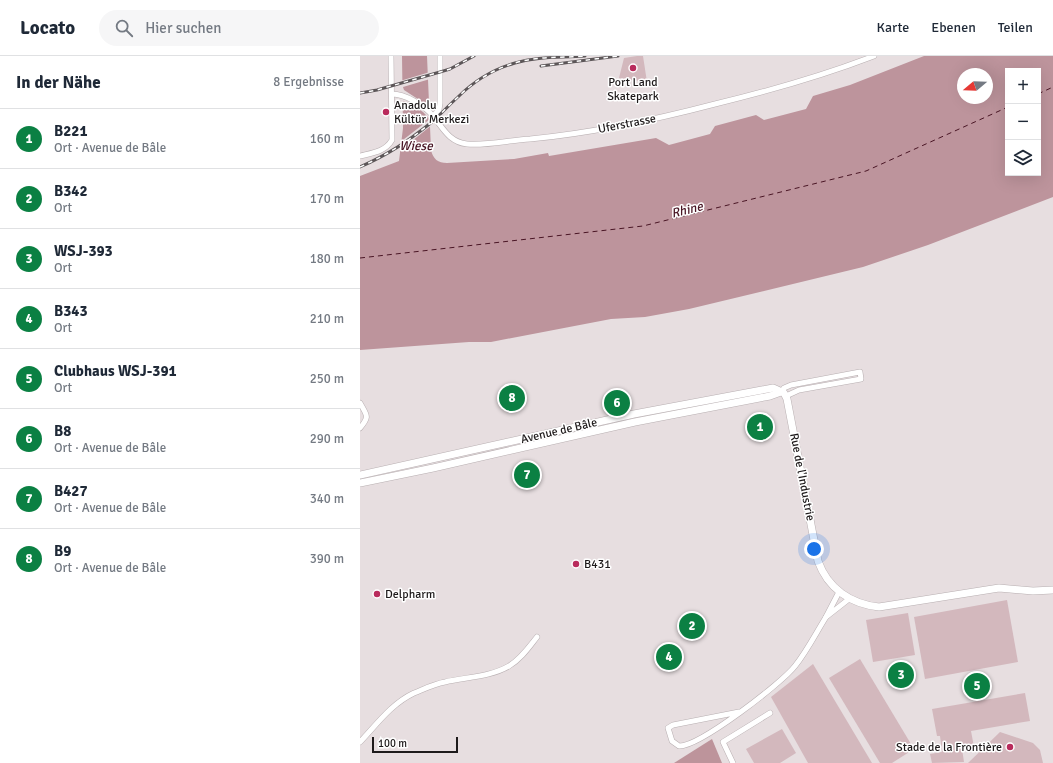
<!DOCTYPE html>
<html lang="de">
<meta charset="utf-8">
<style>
body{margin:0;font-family:Signika,sans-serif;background:#f6f6f7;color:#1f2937}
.controls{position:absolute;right:12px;top:12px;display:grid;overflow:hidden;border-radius:0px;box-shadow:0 4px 16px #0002}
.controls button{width:36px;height:36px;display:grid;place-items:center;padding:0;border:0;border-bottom:1px solid #e0e1e3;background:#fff;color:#1f2937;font:20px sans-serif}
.compass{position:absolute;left:597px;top:12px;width:36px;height:36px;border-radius:50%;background:#fff;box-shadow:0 4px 16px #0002;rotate:251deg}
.scale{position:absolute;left:12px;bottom:10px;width:86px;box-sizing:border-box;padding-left:4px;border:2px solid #1e1a1b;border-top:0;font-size:11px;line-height:14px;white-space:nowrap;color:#1e1a1b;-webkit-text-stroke:3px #fff;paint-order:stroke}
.you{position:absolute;left:454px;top:493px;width:14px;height:14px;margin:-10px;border:3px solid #fff;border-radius:50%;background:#1a73e8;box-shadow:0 0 0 6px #1a73e833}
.badge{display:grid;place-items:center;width:26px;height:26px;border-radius:50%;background:#0b8043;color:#fff;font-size:13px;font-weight:700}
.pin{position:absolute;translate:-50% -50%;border:2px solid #fff;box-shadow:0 1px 4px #0006}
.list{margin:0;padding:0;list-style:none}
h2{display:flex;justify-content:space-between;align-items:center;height:52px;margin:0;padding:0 16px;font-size:17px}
h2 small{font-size:13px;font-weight:400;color:#747a83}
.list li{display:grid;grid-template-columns:26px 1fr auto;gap:12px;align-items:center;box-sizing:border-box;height:60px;padding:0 16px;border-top:1px solid #e0e1e3}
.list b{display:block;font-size:15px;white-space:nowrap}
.list p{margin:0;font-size:13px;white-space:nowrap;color:#747a83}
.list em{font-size:13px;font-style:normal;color:#747a83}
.icon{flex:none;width:22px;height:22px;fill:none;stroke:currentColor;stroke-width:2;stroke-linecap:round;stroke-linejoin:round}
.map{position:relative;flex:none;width:693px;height:707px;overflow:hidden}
header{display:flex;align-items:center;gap:24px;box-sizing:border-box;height:56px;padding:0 20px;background:#fff;border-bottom:1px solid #e0e1e3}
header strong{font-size:19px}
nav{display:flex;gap:22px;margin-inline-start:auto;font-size:14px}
.search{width:280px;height:36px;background:#f6f6f7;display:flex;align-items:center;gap:10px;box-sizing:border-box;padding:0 14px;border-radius:22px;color:#747a83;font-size:15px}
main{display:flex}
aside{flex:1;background:#fff}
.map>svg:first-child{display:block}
.green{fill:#d3b8bd}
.forest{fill:#bd949b}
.water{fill:#bd949c;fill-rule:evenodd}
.pier{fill:#e7dee0}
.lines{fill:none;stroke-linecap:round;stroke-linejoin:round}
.ferry{stroke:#491524;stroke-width:1;stroke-dasharray:5 4;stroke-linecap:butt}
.street-casing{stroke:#b8afb1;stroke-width:6}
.secondary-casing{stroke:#b8afb1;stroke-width:8}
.street{stroke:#fff;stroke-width:5}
.secondary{stroke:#fff;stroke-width:7}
.rail-casing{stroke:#5c5658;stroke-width:3}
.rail{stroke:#fff;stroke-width:1.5;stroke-dasharray:4.5;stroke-linecap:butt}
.poi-dot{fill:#b92b5c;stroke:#fff;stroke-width:1.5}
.labels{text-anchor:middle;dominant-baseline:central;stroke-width:3;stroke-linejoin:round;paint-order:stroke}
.poi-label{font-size:12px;fill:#1e1a1b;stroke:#fff;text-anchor:start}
.street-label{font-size:12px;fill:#1e1a1b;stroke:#fff}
.water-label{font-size:13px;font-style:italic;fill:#491524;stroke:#fff}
</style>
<header>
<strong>Locato</strong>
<div class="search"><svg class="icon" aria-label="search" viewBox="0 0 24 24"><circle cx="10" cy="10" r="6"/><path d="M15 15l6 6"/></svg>Hier suchen</div>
<nav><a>Karte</a><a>Ebenen</a><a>Teilen</a></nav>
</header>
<main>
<aside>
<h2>In der Nähe<small>8 Ergebnisse</small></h2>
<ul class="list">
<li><span class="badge">1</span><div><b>B221</b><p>Ort · Avenue de Bâle</p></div><em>160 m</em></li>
<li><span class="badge">2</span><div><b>B342</b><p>Ort</p></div><em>170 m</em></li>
<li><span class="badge">3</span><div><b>WSJ-393</b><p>Ort</p></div><em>180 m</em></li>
<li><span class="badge">4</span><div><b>B343</b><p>Ort</p></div><em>210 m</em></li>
<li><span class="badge">5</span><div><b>Clubhaus WSJ-391</b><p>Ort</p></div><em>250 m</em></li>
<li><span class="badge">6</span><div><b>B8</b><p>Ort · Avenue de Bâle</p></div><em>290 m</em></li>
<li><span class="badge">7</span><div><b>B427</b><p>Ort · Avenue de Bâle</p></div><em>340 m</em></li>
<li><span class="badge">8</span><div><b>B9</b><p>Ort · Avenue de Bâle</p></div><em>390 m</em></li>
</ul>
</aside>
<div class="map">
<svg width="693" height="707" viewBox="0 0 693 707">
<rect width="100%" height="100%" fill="#e7dee0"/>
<g class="green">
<polygon points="277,0 283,0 287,26 259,22 264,2"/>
<polygon points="647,544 658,606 565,623 554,561"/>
<polygon points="548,557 555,599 513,606 506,564"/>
<polygon points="500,603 554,693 532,707 520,707 469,622"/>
<polygon points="453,608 512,707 448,707 411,641"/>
<polygon points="665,637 670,665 611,675 614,691 602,693 604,706 572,707 570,698 582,696 580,680 577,680 572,653"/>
<polygon points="422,673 436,697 420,707 394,707 386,693"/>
<polygon points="640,676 673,687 680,694 683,707 608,707"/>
</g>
<polygon class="forest" points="352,683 362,707 314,707"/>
<path class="water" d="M42,0H67L71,94C73,103 78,107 87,107L154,103L188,97L189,100L296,82L309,89L350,78L355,70L396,59L404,64L446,53L453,40L490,29L564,0H693V141L568,189L503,211L329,253L285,261L251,263L131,286H109L0,294V120L39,105L43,72ZM648,15H678V117H648ZM603,18H627V42H603Z"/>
<polygon class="pier" points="70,16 70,23 43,31 44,34 67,49 71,50 71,59 70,63 72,69 38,96 39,87 70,63 63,56 48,46 41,45 40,25"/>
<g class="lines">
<g class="ferry">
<polyline points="678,38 693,31"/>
<polyline points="0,202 283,170 506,115 648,51"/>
</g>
<g class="street-casing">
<g id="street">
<path d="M32,38C45,38 64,49 73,60C83,72 89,86 107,88C125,90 151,84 170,83C233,77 294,64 355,48C409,35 462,20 514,0"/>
<polyline points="73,60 79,54 80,47 80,0"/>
<path d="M0,100C12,97 25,96 32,84L31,0"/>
<polyline points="421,336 424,332 431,329 500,316 501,323 439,334 426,340"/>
<path d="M0,347C7,360 10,360 0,372"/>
<polyline points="479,536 466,561 489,543"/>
<path d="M379,656L313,669L308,672L312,685L319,690C339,691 422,627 435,610C447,595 456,577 466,561"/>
<path d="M0,686C17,668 31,648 54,637C64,633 74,628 85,626C107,621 130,621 149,610C161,603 169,591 177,581"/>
<polyline points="373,707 363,686 410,657"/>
</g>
</g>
<g class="secondary-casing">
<g id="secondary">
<path d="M0,419L274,358L413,332L424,337L427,343L458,505C468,533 491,548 519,551L639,532L673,535L693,534"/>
<polyline points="0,427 73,412 275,366 410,340 421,336"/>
</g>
</g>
<use href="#street" class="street"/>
<use href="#secondary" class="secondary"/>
<g class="rail-casing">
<g id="rail">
<polyline points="181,10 258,0"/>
<polyline points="0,37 17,34 80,16 90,13 114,0"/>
<path d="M0,111C29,98 47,86 72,66C81,58 89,49 98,41C114,25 134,13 155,7C178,0 201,2 225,0"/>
</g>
</g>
<use href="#rail" class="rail"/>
</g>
<g class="poi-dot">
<circle cx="273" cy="12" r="4"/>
<circle cx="26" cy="56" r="4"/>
<circle cx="216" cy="508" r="4"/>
<circle cx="17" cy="538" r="4"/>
<circle cx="650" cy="691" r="4"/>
</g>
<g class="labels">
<g class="poi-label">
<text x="273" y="26" text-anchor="middle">Port Land<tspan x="273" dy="14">Skatepark</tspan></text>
<text x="34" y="49">Anadolu<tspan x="34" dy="14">Kültür Merkezi</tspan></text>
<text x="224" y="508">B431</text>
<text x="25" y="538">Delpharm</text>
<text x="642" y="691" text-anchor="end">Stade de la Frontière</text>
</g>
<g class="street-label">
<text transform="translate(267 68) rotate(-11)">Uferstrasse</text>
<text transform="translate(199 375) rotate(-13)">Avenue de Bâle</text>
<text transform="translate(442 421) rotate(79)">Rue de l'Industrie</text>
</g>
<g class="water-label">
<text x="56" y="90">Wiese</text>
<text transform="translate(327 154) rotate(-14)">Rhine</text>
</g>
</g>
</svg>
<div class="controls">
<button>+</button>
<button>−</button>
<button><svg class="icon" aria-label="layers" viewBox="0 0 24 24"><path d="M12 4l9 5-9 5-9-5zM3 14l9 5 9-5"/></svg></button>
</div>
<svg class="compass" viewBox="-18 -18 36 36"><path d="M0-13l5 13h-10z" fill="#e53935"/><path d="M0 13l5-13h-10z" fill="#747a83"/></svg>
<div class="scale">100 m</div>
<div class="you"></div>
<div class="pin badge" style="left:400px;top:371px">1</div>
<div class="pin badge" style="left:332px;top:570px">2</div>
<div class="pin badge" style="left:541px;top:619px">3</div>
<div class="pin badge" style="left:309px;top:601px">4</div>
<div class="pin badge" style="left:617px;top:630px">5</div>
<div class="pin badge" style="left:257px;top:347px">6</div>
<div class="pin badge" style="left:167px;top:419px">7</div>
<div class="pin badge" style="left:152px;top:342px">8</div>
</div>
</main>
